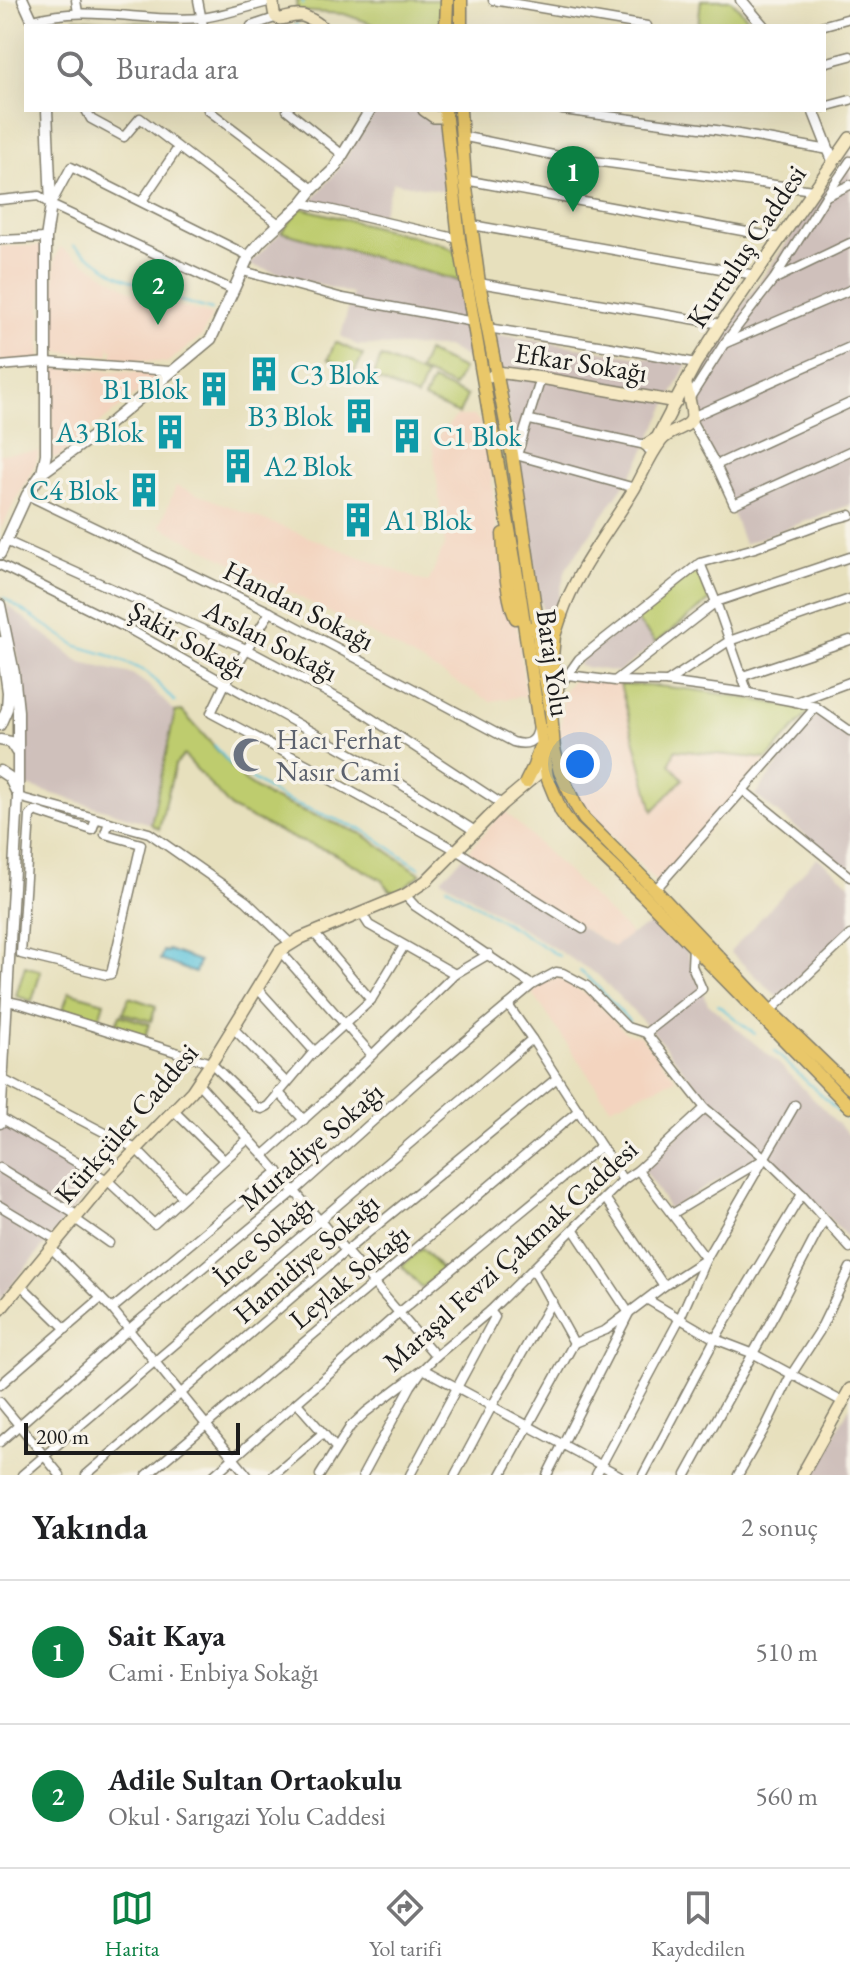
<!DOCTYPE html>
<html lang="tr">
<meta charset="utf-8">
<style>
body{margin:0;font-family:"EB Garamond",serif;background:#f6f6f6;color:#202124}
.scale{position:absolute;left:24px;bottom:20px;width:216px;box-sizing:border-box;padding-left:8px;border:4px solid #1c1c1c;border-top:0;font-size:22px;line-height:28px;white-space:nowrap;color:#1c1c1c;-webkit-text-stroke:6px #f7f3e8;paint-order:stroke}
.you{position:absolute;left:580px;top:764px;width:28px;height:28px;margin:-20px;border:6px solid #fff;border-radius:50%;background:#1a73e8;box-shadow:0 0 0 12px #1a73e833}
.badge{display:grid;place-items:center;width:52px;height:52px;border-radius:50%;background:#0b8043;color:#fff;font-size:26px;font-weight:700}
.pin{position:absolute;translate:-50% -66px;filter:drop-shadow(0 2px 4px #0008)}
.pin::after{content:'';position:absolute;top:42px;width:28px;height:24px;background:inherit;clip-path:polygon(0 0,100% 0,50% 100%)}
.list{margin:0;padding:0;list-style:none}
h2{display:flex;justify-content:space-between;align-items:center;height:104px;margin:0;padding:0 32px;font-size:34px}
h2 small{font-size:26px;font-weight:400;color:#757577}
.list li{display:grid;grid-template-columns:52px 1fr auto;gap:24px;align-items:center;box-sizing:border-box;height:144px;padding:0 32px;border-top:2px solid #e0e0e0}
.list b{display:block;font-size:30px;white-space:nowrap}
.list p{margin:0;font-size:26px;white-space:nowrap;color:#757577}
.list em{font-size:26px;font-style:normal;color:#757577}
.icon{flex:none;width:44px;height:44px;fill:none;stroke:currentColor;stroke-width:2;stroke-linecap:round;stroke-linejoin:round}
.map{position:relative;flex:none;width:850px;height:1475px;overflow:hidden}
.search{position:absolute;background:#fff;box-shadow:0 8px 32px #0002;left:24px;right:24px;top:24px;height:88px;display:flex;align-items:center;gap:20px;box-sizing:border-box;padding:0 28px;border-radius:0px;color:#757577;font-size:30px}
.sheet{height:392px;background:#fff}
nav{display:flex;justify-content:space-around;align-items:center;box-sizing:border-box;height:112px;border-top:2px solid #e0e0e0;background:#fff;font-size:22px;color:#757577}
nav a{display:grid;justify-items:center;gap:4px}
nav .on{color:#0b8043}
.map>svg:first-child{display:block}
.built{fill:#f3d4bf}
.industrial{fill:#cfc0bb}
.green{fill:#becc6e;stroke:#6d7445;stroke-width:2}
.water{fill:#5fc4dc;stroke:#3e707c;stroke-width:2}
.lines{fill:none;stroke-linecap:round;stroke-linejoin:round}
.stream{stroke:#5fc4dc;stroke-width:2}
.minor-casing{stroke:#827e6c;stroke-width:11}
.tertiary-casing{stroke:#827e6c;stroke-width:13}
.secondary-casing{stroke:#827e6c;stroke-width:14}
.primary-casing{stroke:#827e6c;stroke-width:15}
.minor{stroke:#fff;stroke-width:8}
.tertiary{stroke:#fff;stroke-width:10}
.secondary{stroke:#f6e9c3;stroke-width:11}
.primary{stroke:#e9c769;stroke-width:12}
.labels{text-anchor:middle;dominant-baseline:central;stroke-width:7;stroke-linejoin:round;paint-order:stroke}
.street-label{font-size:28px;fill:#1c1c1c;stroke:#f7f3e8}
.culture-label{font-size:28px;fill:#0d838f;stroke:#f7f3e8;text-anchor:start}
.worship-label{font-size:28px;fill:#5b616d;stroke:#f7f3e8;text-anchor:start}
</style>
<div class="map">
<svg width="850" height="1475" viewBox="0 0 850 1475">
<rect width="100%" height="100%" fill="#f7f3e8"/>
<filter id="ink" filterUnits="userSpaceOnUse"><feTurbulence type="fractalNoise" baseFrequency=".0125" numOctaves="2"/><feDisplacementMap in="SourceGraphic" scale="16" xChannelSelector="R" yChannelSelector="G"/><feConvolveMatrix kernelMatrix="1 2 1 2 8 2 1 2 1" color-interpolation-filters="sRGB"/></filter>
<filter id="wash" filterUnits="userSpaceOnUse"><feTurbulence type="fractalNoise" baseFrequency=".006" numOctaves="4" result="noise"/><feDisplacementMap in="SourceGraphic" scale="32" xChannelSelector="R" yChannelSelector="G"/><feGaussianBlur stdDeviation="1.8" result="paint"/><feColorMatrix in="noise" values="0 0 0 0 0 0 0 0 0 0 0 0 0 0 0 0 0 1.4 0 .05"/><feComposite in="paint" operator="in"/></filter>
<g filter="url(#wash)">
<rect width="100%" height="100%" fill="#e7e0bd"/>
<g class="built">
<polygon points="0,246 43,246 40,367 0,368"/>
<polygon points="60,247 136,294 212,315 202,336 167,363 112,358 113,349 110,349 109,343 109,355 59,352 54,345 55,258"/>
<polygon points="53,368 150,373 156,378 57,458 52,457"/>
<polygon points="457,416 475,416 487,432 498,542 511,619 517,626 526,696 490,701 383,640 160,526 176,486 428,583 445,544 432,441"/>
<polygon points="39,451 36,463 0,530 0,454"/>
<polygon points="575,678 620,684 670,764 675,750 767,759 661,887 613,837 586,814 571,787 560,734 564,691"/>
<polygon points="504,810 631,934 614,947 465,855"/>
<polygon points="558,978 590,996 625,1032 640,1036 676,1079 610,1107 532,992 542,982"/>
</g>
<g class="industrial">
<polygon points="377,110 417,110 442,126 450,192 393,182 379,222 309,204 336,172"/>
<polygon points="850,152 850,505 744,544 703,433 692,393 717,342"/>
<polygon points="281,232 463,282 476,356 466,357 446,347 357,345 341,336 352,294 249,265"/>
<polygon points="494,334 687,364 637,466 566,569 554,615 543,616"/>
<polygon points="6,604 81,663 132,674 148,685 175,712 151,824 24,785 23,683"/>
<polygon points="635,618 656,643 619,672 578,666 581,660"/>
<polygon points="818,712 850,739 850,871 755,795"/>
<polygon points="465,855 613,947 631,934 661,919 686,949 708,1004 778,1063 850,1136 850,1240 765,1152 669,1209 643,1168 712,1105 654,1033 598,975 441,879"/>
<polygon points="817,857 850,884 850,929 778,997 730,952"/>
<polygon points="0,1124 98,1179 0,1299"/>
<polygon points="850,1406 850,1475 814,1475"/>
</g>
<g class="green">
<polygon points="297,0 441,0 440,26 378,26 344,14 296,11"/>
<polygon points="701,0 731,0 755,26 698,26"/>
<polygon points="75,18 107,21 179,24 179,26 76,26"/>
<polygon points="301,208 439,243 456,251 463,282 281,232"/>
<polygon points="335,342 363,355 355,371 328,359"/>
<polygon points="486,345 534,617 528,618 490,393 484,346"/>
<polygon points="427,352 463,369 454,387 419,371"/>
<polygon points="381,357 426,376 417,397 373,378"/>
<polygon points="432,381 467,396 459,414 424,399"/>
<polygon points="698,567 710,600 656,643 635,618"/>
<path d="M620,684C685,686 746,697 810,711L767,759L675,750L670,764L683,779L653,811Z"/>
<polygon points="182,711 245,781 269,797 362,834 421,874 399,891 391,891 382,880 331,852 297,840 232,809 184,755 175,765 159,829 151,824 175,712"/>
<polygon points="25,966 41,971 32,1001 16,996"/>
<polygon points="69,992 104,1002 99,1019 63,1009"/>
<polygon points="129,997 156,1006 151,1021 123,1013"/>
<polygon points="120,1015 149,1024 145,1037 114,1028"/>
<polygon points="422,1248 442,1270 422,1288 402,1266"/>
</g>
<polygon class="water" points="168,950 199,961 195,973 160,960 163,951 167,952"/>
<g class="lines">
<g class="stream">
<polyline points="303,4 303,0"/>
<polyline points="295,26 297,24"/>
<polyline points="73,245 116,274 167,297 212,310"/>
<polyline points="4,598 77,646 108,655 147,672 175,702"/>
<polyline points="214,745 229,763 281,798 363,830 420,868"/>
<polyline points="447,887 559,956"/>
<polyline points="580,971 592,981 629,1021"/>
<polyline points="718,1005 755,1034"/>
<polyline points="774,1051 850,1122"/>
</g>
</g>
</g>
<g filter="url(#ink)">
<g class="lines">
<g class="minor-casing">
<g id="minor">
<polyline points="76,0 78,13"/>
<polyline points="198,0 203,26"/>
<polyline points="493,0 647,26"/>
<path d="M36,24L33,20C88,4 145,23 201,18C225,15 250,6 273,1"/>
<polyline points="251,26 275,18"/>
<polyline points="821,26 850,18"/>
<polyline points="824,63 850,56"/>
<polyline points="824,107 850,100"/>
<polyline points="86,110 91,119 124,137 140,118 279,224"/>
<polyline points="208,110 313,189"/>
<polyline points="287,110 343,155"/>
<polyline points="562,110 716,130 829,150"/>
<polyline points="461,136 563,157 813,190"/>
<polyline points="465,180 780,238"/>
<polyline points="826,196 850,185"/>
<polyline points="0,200 39,196 51,205 233,290"/>
<polyline points="142,201 178,148"/>
<polyline points="302,203 459,239"/>
<polyline points="51,204 71,167 249,256"/>
<polyline points="472,225 755,275"/>
<polyline points="0,240 46,238"/>
<polyline points="243,271 343,298 474,322"/>
<polyline points="775,279 850,243"/>
<polyline points="479,283 721,324"/>
<polyline points="487,328 611,347 696,363"/>
<polyline points="726,343 850,290"/>
<polyline points="0,366 47,362 170,371"/>
<polyline points="689,399 724,344 774,279 826,196 850,161"/>
<polyline points="692,417 850,347"/>
<polyline points="530,420 646,445 648,449"/>
<polyline points="691,420 716,465 734,504 850,451"/>
<polyline points="512,454 635,488"/>
<polyline points="517,455 541,378"/>
<polyline points="716,465 850,403"/>
<path d="M27,495L270,612L513,742C526,746 536,743 538,728"/>
<polyline points="6,541 246,649 351,705 502,804"/>
<polyline points="700,563 716,602 748,693"/>
<polyline points="0,565 134,632 371,765 475,831"/>
<polyline points="270,612 225,684 211,713 312,767 318,773 456,850 583,929"/>
<polyline points="568,675 615,681 666,682 748,693 796,702 816,707 850,731"/>
<polyline points="743,676 850,640"/>
<polyline points="616,680 716,602 850,557"/>
<polyline points="667,682 729,641 850,599"/>
<polyline points="557,690 579,659 700,563 755,548 828,521 850,515"/>
<polyline points="796,702 850,682"/>
<polyline points="744,791 850,877"/>
<polyline points="18,797 149,833 246,901 291,944"/>
<polyline points="96,819 92,830 35,811 30,816 21,954 107,975 111,974 141,844 105,834 109,822"/>
<polyline points="655,890 816,707"/>
<polyline points="405,895 415,906 532,985"/>
<polyline points="362,914 369,925 455,974"/>
<polyline points="314,933 371,1000"/>
<polyline points="280,951 372,1055"/>
<polyline points="257,988 315,1052"/>
<polyline points="7,1001 21,1004 211,1063 256,1107 262,1109 268,1106 311,1055 371,1000 404,946"/>
<polyline points="508,1005 532,1039 623,1180"/>
<polyline points="770,1011 850,935"/>
<polyline points="233,1028 287,1083"/>
<polyline points="646,1033 702,989 692,966 693,946"/>
<polyline points="2,1079 136,1149 183,1197"/>
<polyline points="197,1082 260,1151 436,1356"/>
<polyline points="278,1092 304,1120"/>
<polyline points="173,1110 224,1160"/>
<polyline points="1,1118 107,1180 154,1224 249,1138"/>
<polyline points="264,1155 330,1096 455,974 489,954"/>
<polyline points="0,1168 78,1216"/>
<polyline points="605,1198 664,1286"/>
<polyline points="0,1206 57,1240"/>
<polyline points="672,1214 764,1159"/>
<polyline points="75,1219 109,1243"/>
<polyline points="51,1248 112,1309 247,1475"/>
<polyline points="533,1269 574,1343"/>
<polyline points="20,1284 66,1329"/>
<polyline points="648,1300 715,1339 754,1354 843,1402"/>
<polyline points="112,1309 278,1171"/>
<polyline points="0,1385 101,1298"/>
<polyline points="0,1402 60,1475"/>
<polyline points="297,1403 336,1448"/>
<polyline points="0,1442 128,1330 295,1191 420,1079 532,985 556,972 563,973 587,986 627,1027 646,1033 705,1108 765,1158 802,1194 850,1248"/>
<polyline points="22,1475 532,1039"/>
<polyline points="86,1475 347,1250 557,1078"/>
<polyline points="147,1475 579,1110"/>
<polyline points="214,1475 400,1312 601,1146"/>
<polyline points="274,1475 323,1433"/>
<polyline points="320,1475 350,1427 366,1412 423,1369 436,1356 490,1311 623,1180 638,1170 705,1108"/>
<polyline points="363,1475 411,1386 423,1369 619,1475"/>
<polyline points="410,1475 495,1317 490,1311"/>
<polyline points="455,1475 492,1406 552,1301"/>
<polyline points="501,1475 574,1343 606,1330 664,1286 706,1259 638,1170"/>
<polyline points="547,1475 629,1313 574,1230"/>
<polyline points="596,1475 680,1318 706,1259 795,1105"/>
<polyline points="643,1475 715,1339 802,1194"/>
<polyline points="686,1475 777,1310 824,1220"/>
<polyline points="738,1475 766,1426 791,1375 819,1332 850,1268"/>
</g>
</g>
<g class="tertiary-casing">
<g id="tertiary">
<polyline points="23,0 35,26"/>
<polyline points="741,0 763,26"/>
<polyline points="813,110 833,161"/>
<polyline points="42,473 46,454 46,238 51,205 47,110"/>
<polyline points="0,554 27,495 42,473 103,429 211,339 249,256 261,241 302,203 313,189 334,169 370,110"/>
<polyline points="0,605 14,673 18,711 18,797 0,1123"/>
<polyline points="0,725 7,709 8,692 1,642"/>
<polyline points="0,740 11,742 16,751"/>
<polyline points="0,771 9,777 16,791"/>
</g>
</g>
<g class="secondary-casing">
<g id="secondary">
<path d="M273,0C273,32 284,13 303,16C309,18 316,22 321,26"/>
<polyline points="424,110 434,117 445,117"/>
<polyline points="492,376 497,372 541,378 676,402"/>
<polyline points="671,410 696,363 721,324 850,138"/>
<polyline points="646,445 657,438 670,413"/>
<path d="M561,616C577,569 609,531 634,489C643,473 650,455 661,441C668,431 687,429 691,420C694,414 687,392 686,384"/>
<polyline points="0,1310 107,1180 192,1091 215,1057 280,951 301,938 405,895 426,881 502,804 546,767"/>
<polyline points="802,1475 850,1389"/>
</g>
</g>
<g class="primary-casing">
<g id="primary">
<polyline points="461,0 461,26"/>
<polyline points="446,26 447,0"/>
<polyline points="445,110 459,239 517,576 547,777 561,811 572,827 644,896 850,1107"/>
<polyline points="460,110 465,180 479,283 512,454 536,614 539,644 551,712 554,749 560,772 575,804 584,819 655,890 770,1011 850,1088"/>
<path d="M503,534C504,555 507,601 516,618"/>
<path d="M531,628C543,629 552,623 561,616"/>
<polyline points="552,709 557,690 552,657 554,636 560,618"/>
<polyline points="526,782 534,766 539,749"/>
</g>
</g>
<use href="#minor" class="minor"/>
<use href="#tertiary" class="tertiary"/>
<use href="#secondary" class="secondary"/>
<use href="#primary" class="primary"/>
</g>
</g>
<defs>
<g id="building-bare" transform="scale(2.76)"><path d="M-4-6H4V6H1V3H-1V6H-4ZM-2.5-4.3h1.7v1.8h-1.7ZM.8-4.3h1.7v1.8H.8ZM-2.5-1h1.7V.8h-1.7ZM.8-1h1.7V.8H.8Z" fill="#0f9aa8" stroke="#f7f3e8" stroke-width="2.5" paint-order="stroke"/></g>
<g id="mosque-bare" transform="scale(2.76)"><path d="M3.5-4.9A6 6 0 1 0 3.5 4.9A5 5 0 1 1 3.5-4.9Z" fill="#6b7280" stroke="#f7f3e8" stroke-width="2.5" paint-order="stroke"/></g>
</defs>
<g fill-rule="evenodd">
<use href="#building-bare" x="264" y="374"/>
<use href="#building-bare" x="214" y="389"/>
<use href="#building-bare" x="359" y="416"/>
<use href="#building-bare" x="170" y="432"/>
<use href="#building-bare" x="407" y="436"/>
<use href="#building-bare" x="238" y="466"/>
<use href="#building-bare" x="144" y="490"/>
<use href="#building-bare" x="358" y="520"/>
<use href="#mosque-bare" x="250" y="755"/>
</g>
<g class="labels">
<g class="street-label">
<text transform="translate(746 246) rotate(-56)">Kurtuluş Caddesi</text>
<text transform="translate(581 362) rotate(9)">Efkar Sokağı</text>
<text transform="translate(299 605) rotate(27)">Handan Sokağı</text>
<text transform="translate(188 639) rotate(29)">Şakir Sokağı</text>
<text transform="translate(271 640) rotate(27)">Arslan Sokağı</text>
<text transform="translate(554 663) rotate(82)">Baraj Yolu</text>
<text transform="translate(126 1123) rotate(-49)">Kürkçüler Caddesi</text>
<text transform="translate(311 1146) rotate(-41)">Muradiye Sokağı</text>
<text transform="translate(263 1240) rotate(-41)">İnce Sokağı</text>
<text transform="translate(510 1255) rotate(-42)">Maraşal Fevzi Çakmak Caddesi</text>
<text transform="translate(306 1258) rotate(-41)">Hamidiye Sokağı</text>
<text transform="translate(349 1276) rotate(-40)">Leylak Sokağı</text>
</g>
<g class="culture-label">
<text x="290" y="374">C3 Blok</text>
<text x="188" y="389" text-anchor="end">B1 Blok</text>
<text x="333" y="416" text-anchor="end">B3 Blok</text>
<text x="144" y="432" text-anchor="end">A3 Blok</text>
<text x="433" y="436">C1 Blok</text>
<text x="264" y="466">A2 Blok</text>
<text x="118" y="490" text-anchor="end">C4 Blok</text>
<text x="384" y="520">A1 Blok</text>
</g>
<g class="worship-label">
<text x="276" y="739">Hacı Ferhat<tspan x="276" dy="32">Nasır Cami</tspan></text>
</g>
</g>
</svg>
<div class="scale">200 m</div>
<div class="you"></div>
<div class="pin badge" style="left:573px;top:212px">1</div>
<div class="pin badge" style="left:158px;top:325px">2</div>
<div class="search"><svg class="icon" aria-label="search" viewBox="0 0 24 24"><circle cx="10" cy="10" r="6"/><path d="M15 15l6 6"/></svg>Burada ara</div>
</div>
<section class="sheet">
<h2>Yakında<small>2 sonuç</small></h2>
<ul class="list">
<li><span class="badge">1</span><div><b>Sait Kaya</b><p>Cami · Enbiya Sokağı</p></div><em>510 m</em></li>
<li><span class="badge">2</span><div><b>Adile Sultan Ortaokulu</b><p>Okul · Sarıgazi Yolu Caddesi</p></div><em>560 m</em></li>
</ul>
</section>
<nav>
<a class="on"><svg class="icon" aria-label="map" viewBox="0 0 24 24"><path d="M3 6l6-2 6 2 6-2v14l-6 2-6-2-6 2zM9 4v14M15 6v14"/></svg>Harita</a>
<a><svg class="icon" aria-label="directions" viewBox="0 0 24 24"><path d="M12 3l9 9-9 9-9-9zM9 14v-3h6M13 9l2 2-2 2"/></svg>Yol tarifi</a>
<a><svg class="icon" aria-label="saved" viewBox="0 0 24 24"><path d="M7 4h10v16l-5-4-5 4z"/></svg>Kaydedilen</a>
</nav>
